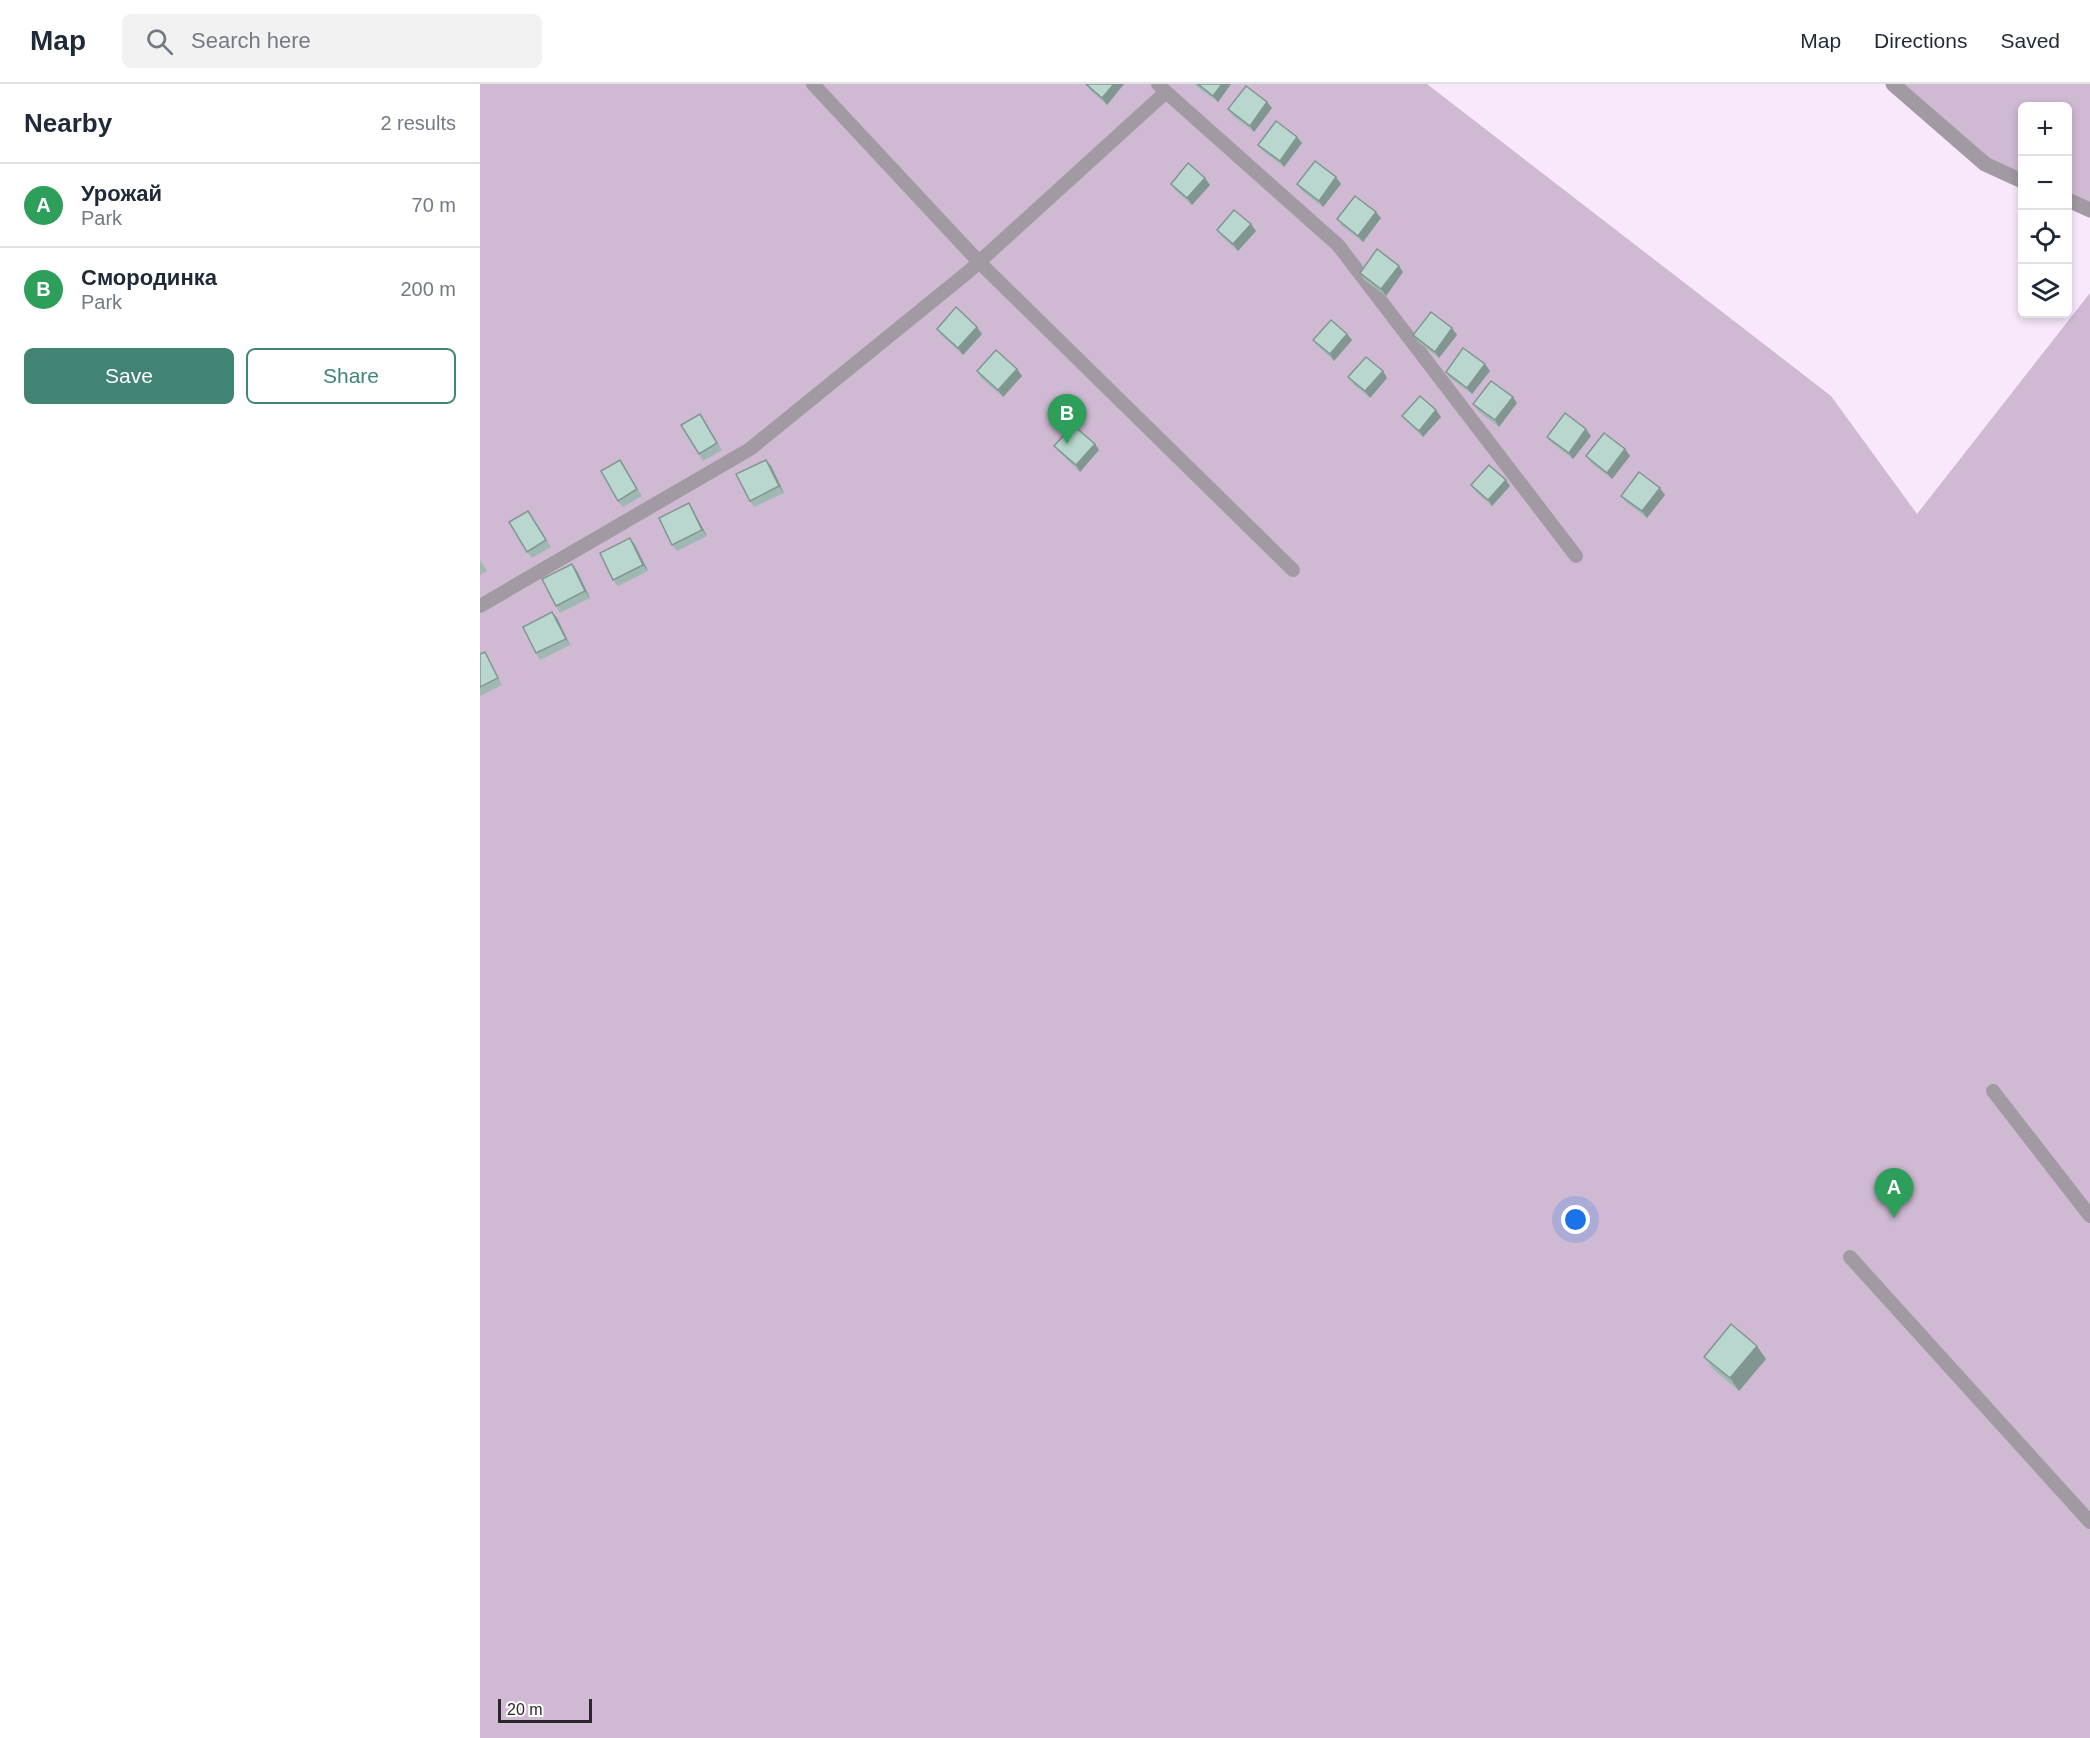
<!DOCTYPE html>
<meta charset="utf-8">
<style>
body{margin:0;font-family:Helvetica,sans-serif;background:#f2f2f3;color:#1f2937}
.controls{position:absolute;right:18px;top:18px;display:grid;overflow:hidden;border-radius:9px;box-shadow:0 3px 9px #0003}
.controls button{width:54px;height:54px;display:grid;place-items:center;padding:0;border:0;border-bottom:2px solid #e0e1e3;background:#fff;color:#1f2937;font:30px sans-serif}
.scale{position:absolute;left:18px;bottom:15px;width:94px;box-sizing:border-box;padding-left:6px;border:3px solid #2c252d;border-top:0;font-size:16px;line-height:21px;white-space:nowrap;color:#2c252d;-webkit-text-stroke:4px #fff;paint-order:stroke}
.you{position:absolute;left:1096px;top:1136px;width:21px;height:21px;margin:-15px;border:4px solid #fff;border-radius:50%;background:#1a73e8;box-shadow:0 0 0 9px #1a73e833}
.badge{display:grid;place-items:center;width:39px;height:39px;border-radius:50%;background:#418375;color:#fff;font-size:20px;font-weight:700}
.pin{position:absolute;translate:-50% -50px;filter:drop-shadow(0 2px 3px #0008)}
.pin::after{content:'';position:absolute;top:32px;width:21px;height:18px;background:inherit;clip-path:polygon(0 0,100% 0,50% 100%)}
.list{margin:0;padding:0;list-style:none}
h2{display:flex;justify-content:space-between;align-items:center;height:78px;margin:0;padding:0 24px;font-size:26px}
h2 small{font-size:20px;font-weight:400;color:#747a83}
.list li{display:grid;grid-template-columns:39px 1fr auto;gap:18px;align-items:center;box-sizing:border-box;height:84px;padding:0 24px;border-top:2px solid #e0e1e3}
.list b{display:block;font-size:22px;white-space:nowrap}
.list p{margin:0;font-size:20px;white-space:nowrap;color:#747a83}
.list em{font-size:20px;font-style:normal;color:#747a83}
.actions{display:flex;gap:12px;padding:18px 24px}
.actions a{flex:1;padding:14px 0;border:2px solid #418375;border-radius:9px;text-align:center;font-size:21px;color:#418375}
.actions .main{background:#418375;color:#fff}
.icon{flex:none;width:33px;height:33px;fill:none;stroke:currentColor;stroke-width:2;stroke-linecap:round;stroke-linejoin:round}
.map{position:relative;flex:none;width:1610px;height:1654px;overflow:hidden}
header{display:flex;align-items:center;gap:36px;box-sizing:border-box;height:84px;padding:0 30px;background:#fff;border-bottom:2px solid #e0e1e3}
header strong{font-size:28px}
nav{display:flex;gap:33px;margin-inline-start:auto;font-size:21px}
.search{width:420px;height:54px;background:#f2f2f3;display:flex;align-items:center;gap:15px;box-sizing:border-box;padding:0 21px;border-radius:9px;color:#747a83;font-size:22px}
main{display:flex}
aside{flex:1;background:#fff}
.map>svg:first-child{display:block}
.green{fill:#cfb9d3}
.lines{fill:none;stroke-linecap:round;stroke-linejoin:round}
.lane{stroke:#a19aa2;stroke-width:14}
.street{stroke:#a19aa2;stroke-width:15}
.wall{fill:#9fb9b2}
.shaded-wall{fill:#829691}
.building{fill:#b9d7cf;stroke:#829691;stroke-width:1.5}
</style>
<header>
<strong>Map</strong>
<div class="search"><svg class="icon" aria-label="search" viewBox="0 0 24 24"><circle cx="10" cy="10" r="6"/><path d="M15 15l6 6"/></svg>Search here</div>
<nav><a>Map</a><a>Directions</a><a>Saved</a></nav>
</header>
<main>
<aside>
<h2>Nearby<small>2 results</small></h2>
<ul class="list">
<li><span class="badge" style="background:#2e9e5b">A</span><div><b>Урожай</b><p>Park</p></div><em>70 m</em></li>
<li><span class="badge" style="background:#2e9e5b">B</span><div><b>Смородинка</b><p>Park</p></div><em>200 m</em></li>
</ul>
<div class="actions"><a class="main">Save</a><a>Share</a></div>
</aside>
<div class="map">
<svg width="1610" height="1654" viewBox="0 0 1610 1654">
<rect width="100%" height="100%" fill="#f9e7fc"/>
<g class="green">
<polygon points="0,0 947,0 1351,312 1437,430 1610,209 1610,1654 0,1654"/>
<polygon points="1413,0 1610,0 1610,126 1588,116 1588,22 1542,22 1542,97 1505,80"/>
</g>
<g class="lines">
<g class="lane">
<polyline points="333,0 499,178 813,486"/>
<polyline points="686,8 858,161 1096,472"/>
<polyline points="0,522 270,365 488,188 686,8 678,0"/>
<polyline points="1513,1007 1610,1132"/>
<polyline points="1370,1173 1610,1438"/>
</g>
<g class="street">
<polyline points="1413,0 1505,80 1542,97"/>
<polyline points="1588,116 1610,126"/>
</g>
</g>
<g class="wall">
<polygon points="606,0 644,0 627,21 610,6"/>
<polygon points="715,0 751,0 738,18 716,2"/>
<polygon points="792,24 774,48 753,32 748,25"/>
<polygon points="822,59 804,83 783,67 778,61"/>
<polygon points="691,100 730,101 712,121 695,106"/>
<polygon points="817,100 861,100 843,123 822,107"/>
<polygon points="901,134 883,158 862,142 857,135"/>
<polygon points="737,146 776,147 758,167 741,152"/>
<polygon points="923,188 906,212 884,196 880,189"/>
<polygon points="457,245 502,250 483,271 461,251"/>
<polygon points="867,250 872,256 854,277 838,262 833,256"/>
<polygon points="933,251 977,251 959,274 938,258"/>
<polygon points="497,287 542,292 523,313 501,294"/>
<polygon points="903,287 907,294 890,314 873,300 868,293"/>
<polygon points="1010,287 992,310 970,294 966,288"/>
<polygon points="1037,319 1019,343 998,327 993,320"/>
<polygon points="922,332 961,333 943,353 927,338"/>
<polygon points="224,336 242,366 223,377 219,370"/>
<polygon points="1111,352 1093,375 1072,359 1067,353"/>
<polygon points="615,360 619,366 600,388 579,368 574,362"/>
<polygon points="1106,372 1150,372 1132,395 1111,379"/>
<polygon points="140,376 162,412 143,423 138,417"/>
<polygon points="291,382 304,409 274,423 270,417"/>
<polygon points="991,401 1030,402 1012,422 996,408"/>
<polygon points="1185,411 1167,434 1146,418 1141,412"/>
<polygon points="209,419 213,426 227,452 197,467 192,461"/>
<polygon points="48,427 71,463 52,474 47,468"/>
<polygon points="155,461 168,487 138,502 133,496"/>
<polygon points="0,476 7,487 0,491"/>
<polygon points="92,480 97,487 110,514 80,529 76,522"/>
<polygon points="77,534 90,561 60,576 56,569"/>
<polygon points="0,570 9,575 22,601 0,612"/>
<polygon points="1224,1273 1286,1275 1259,1307 1234,1286"/>
</g>
<g class="shaded-wall">
<polygon points="634,0 644,0 627,21 622,14"/>
<polygon points="742,0 751,0 738,18 733,12"/>
<polygon points="787,18 792,24 774,48 770,42"/>
<polygon points="817,53 822,59 804,83 800,77"/>
<polygon points="856,93 861,100 843,123 839,117"/>
<polygon points="725,94 730,101 712,121 707,114"/>
<polygon points="896,128 901,134 883,158 878,152"/>
<polygon points="771,140 776,147 758,167 753,160"/>
<polygon points="919,182 923,188 906,212 901,205"/>
<polygon points="497,243 502,250 483,271 478,264"/>
<polygon points="972,244 977,251 959,274 955,268"/>
<polygon points="867,250 872,256 854,277 850,270"/>
<polygon points="1005,280 1010,287 992,310 987,304"/>
<polygon points="537,285 542,292 523,313 518,306"/>
<polygon points="903,287 907,294 890,314 885,307"/>
<polygon points="1033,313 1037,319 1019,343 1015,336"/>
<polygon points="956,326 961,333 943,353 939,347"/>
<polygon points="1106,345 1111,352 1093,375 1089,369"/>
<polygon points="615,360 619,366 600,388 596,381"/>
<polygon points="1145,365 1150,372 1132,395 1127,389"/>
<polygon points="286,376 291,382 304,409 299,402"/>
<polygon points="1026,396 1030,402 1012,422 1008,416"/>
<polygon points="1180,404 1185,411 1167,434 1162,427"/>
<polygon points="209,419 213,426 227,452 222,446"/>
<polygon points="150,454 155,461 168,487 163,481"/>
<polygon points="92,480 97,487 110,514 105,507"/>
<polygon points="72,528 77,534 90,561 86,555"/>
<polygon points="1277,1262 1286,1275 1259,1307 1250,1294"/>
</g>
<g class="building">
<polygon points="606,0 634,0 622,14"/>
<polygon points="718,0 742,0 733,12"/>
<polygon points="766,2 787,18 770,42 748,25"/>
<polygon points="796,37 817,53 800,77 778,61"/>
<polygon points="835,77 856,93 839,117 817,100"/>
<polygon points="708,79 725,94 707,114 691,100"/>
<polygon points="875,112 896,128 878,152 857,135"/>
<polygon points="754,126 771,140 753,160 737,146"/>
<polygon points="897,165 919,182 901,205 880,189"/>
<polygon points="476,223 497,243 478,264 457,245"/>
<polygon points="951,228 972,244 955,268 933,251"/>
<polygon points="851,236 867,250 850,270 833,256"/>
<polygon points="983,264 1005,280 987,304 966,288"/>
<polygon points="516,266 537,285 518,306 497,287"/>
<polygon points="886,273 903,287 885,307 868,293"/>
<polygon points="1011,297 1033,313 1015,336 993,320"/>
<polygon points="940,312 956,326 939,347 922,332"/>
<polygon points="1085,329 1106,345 1089,369 1067,353"/>
<polygon points="220,330 237,359 219,370 201,341"/>
<polygon points="593,341 615,360 596,381 574,362"/>
<polygon points="1124,349 1145,365 1127,389 1106,372"/>
<polygon points="140,376 157,405 138,417 121,387"/>
<polygon points="286,376 299,402 270,417 256,390"/>
<polygon points="1009,381 1026,396 1008,416 991,401"/>
<polygon points="1159,388 1180,404 1162,427 1141,412"/>
<polygon points="209,419 222,446 192,461 179,434"/>
<polygon points="48,427 66,456 47,468 29,438"/>
<polygon points="150,454 163,481 133,496 120,469"/>
<polygon points="92,480 105,507 76,522 62,495"/>
<polygon points="72,528 86,555 56,569 43,543"/>
<polygon points="5,568 18,594 0,603 0,570"/>
<polygon points="1251,1240 1277,1262 1250,1294 1224,1273"/>
</g>
</svg>
<div class="controls">
<button>+</button>
<button>−</button>
<button><svg class="icon" aria-label="locate" viewBox="0 0 24 24"><circle cx="12" cy="12" r="6"/><path d="M12 2v4M12 18v4M2 12h4M18 12h4"/></svg></button>
<button><svg class="icon" aria-label="layers" viewBox="0 0 24 24"><path d="M12 4l9 5-9 5-9-5zM3 14l9 5 9-5"/></svg></button>
</div>
<div class="scale">20 m</div>
<div class="you"></div>
<div class="pin badge" style="left:1414px;top:1134px;background:#2e9e5b">A</div>
<div class="pin badge" style="left:587px;top:360px;background:#2e9e5b">B</div>
</div>
</main>
